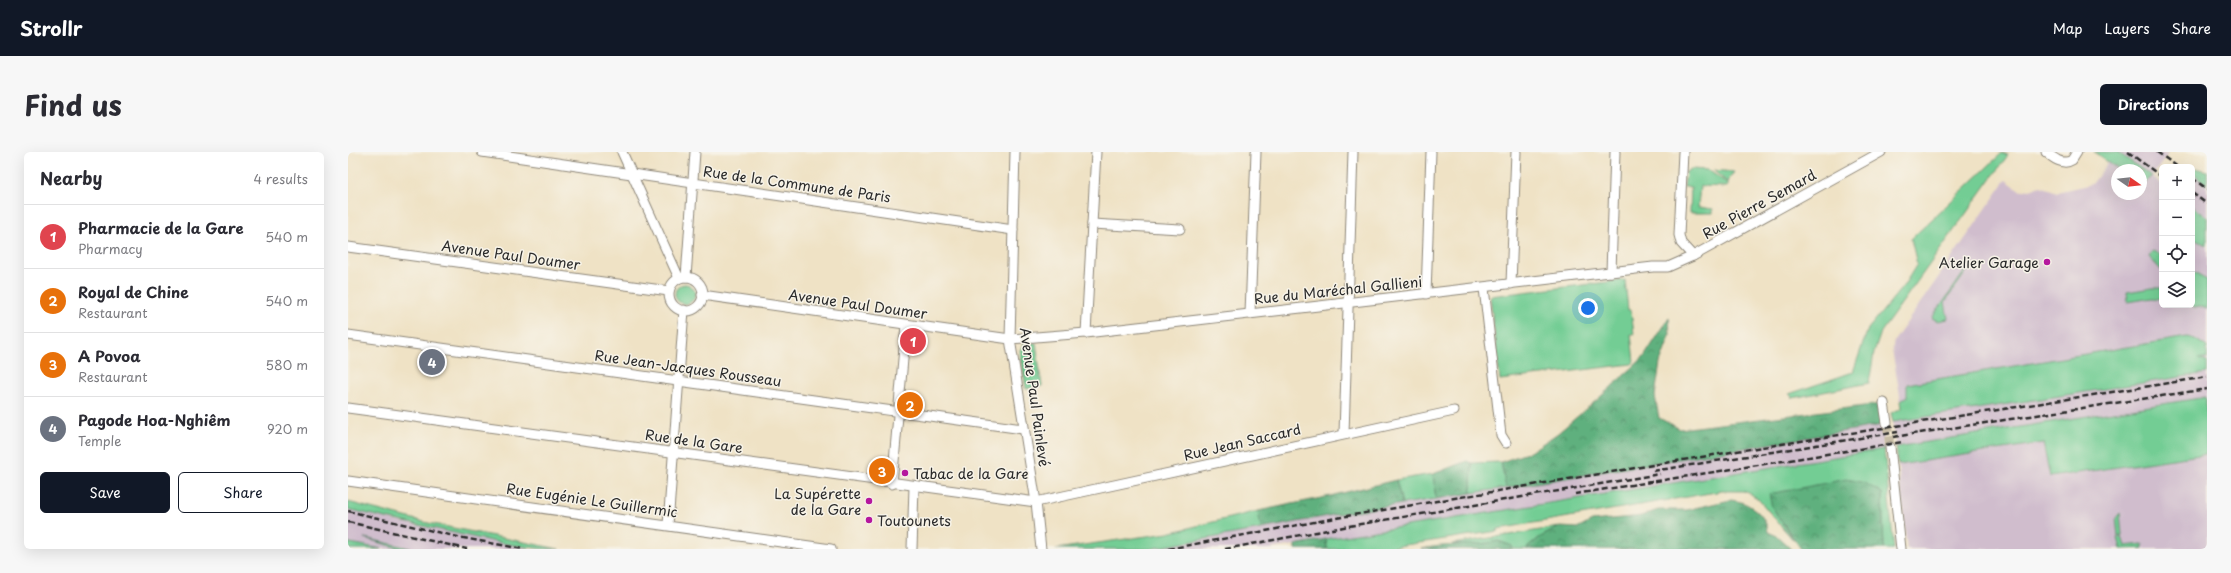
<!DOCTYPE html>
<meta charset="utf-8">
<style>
body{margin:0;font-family:"Playpen Sans",sans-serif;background:#f7f7f7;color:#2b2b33}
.controls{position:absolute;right:12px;top:12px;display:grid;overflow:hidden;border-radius:6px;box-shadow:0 4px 16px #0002}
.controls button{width:36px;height:36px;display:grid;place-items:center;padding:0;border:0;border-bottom:1px solid #e1e1e2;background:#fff;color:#2b2b33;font:20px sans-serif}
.compass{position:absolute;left:1763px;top:12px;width:36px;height:36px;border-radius:50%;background:#fff;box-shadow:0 4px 16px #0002;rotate:104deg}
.you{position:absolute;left:1240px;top:156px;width:14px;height:14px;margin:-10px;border:3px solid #fff;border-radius:50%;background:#1a73e8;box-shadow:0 0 0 6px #1a73e833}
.badge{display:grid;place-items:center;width:26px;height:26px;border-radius:50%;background:#111827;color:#fff;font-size:13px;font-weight:700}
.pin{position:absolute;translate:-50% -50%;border:2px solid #fff;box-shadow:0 1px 4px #0006}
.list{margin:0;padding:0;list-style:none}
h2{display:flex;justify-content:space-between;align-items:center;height:52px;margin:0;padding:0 16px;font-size:17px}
h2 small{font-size:13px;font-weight:400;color:#7c7c81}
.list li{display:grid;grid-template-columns:26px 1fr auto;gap:12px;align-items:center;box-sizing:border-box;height:64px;padding:0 16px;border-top:1px solid #e1e1e2}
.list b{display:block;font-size:15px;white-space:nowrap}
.list p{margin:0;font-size:13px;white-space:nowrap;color:#7c7c81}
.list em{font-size:13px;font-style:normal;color:#7c7c81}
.actions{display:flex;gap:8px;padding:12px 16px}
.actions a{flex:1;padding:9px 0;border:1px solid #111827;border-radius:6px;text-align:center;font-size:14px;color:#111827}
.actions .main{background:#111827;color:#fff}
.icon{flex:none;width:22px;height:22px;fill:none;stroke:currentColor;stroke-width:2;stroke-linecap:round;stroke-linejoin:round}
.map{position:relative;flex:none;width:1859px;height:397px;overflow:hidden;border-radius:6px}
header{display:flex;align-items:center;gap:24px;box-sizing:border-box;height:56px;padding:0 20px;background:#111827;color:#fff}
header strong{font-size:19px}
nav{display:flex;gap:22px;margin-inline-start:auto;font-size:14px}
.intro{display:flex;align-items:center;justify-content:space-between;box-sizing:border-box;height:96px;padding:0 24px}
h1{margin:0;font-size:28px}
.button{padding:10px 18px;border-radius:6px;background:#111827;color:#fff;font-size:14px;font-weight:700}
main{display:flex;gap:24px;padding:0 24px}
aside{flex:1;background:#fff;border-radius:6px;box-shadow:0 4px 16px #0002}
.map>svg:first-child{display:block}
.industrial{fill:#d0bdcd;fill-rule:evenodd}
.green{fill:#73cd94;stroke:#4f7c60}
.forest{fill:url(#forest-crowns);stroke:#446e54}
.park{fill:url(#park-dots);stroke:#4f7c60}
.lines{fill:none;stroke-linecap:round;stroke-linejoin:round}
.street-tunnel{stroke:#c8bda6;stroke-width:9;stroke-dasharray:9 4.5;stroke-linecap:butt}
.street-casing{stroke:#8d8678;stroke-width:11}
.street{stroke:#fff;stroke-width:9}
.rail{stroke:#2b2b2b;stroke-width:2.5;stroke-dasharray:6 3;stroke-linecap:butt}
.poi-dot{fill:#b5179e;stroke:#f7f3e8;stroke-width:1.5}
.labels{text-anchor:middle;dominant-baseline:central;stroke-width:3;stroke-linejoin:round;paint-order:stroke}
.street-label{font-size:14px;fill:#2b2b2b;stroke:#f7f3e8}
.poi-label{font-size:14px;fill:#2b2b2b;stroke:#f7f3e8;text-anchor:end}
</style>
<header>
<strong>Strollr</strong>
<nav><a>Map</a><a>Layers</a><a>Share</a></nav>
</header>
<div class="intro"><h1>Find us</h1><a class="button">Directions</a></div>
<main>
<aside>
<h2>Nearby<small>4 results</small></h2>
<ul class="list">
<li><span class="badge" style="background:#e0444e">1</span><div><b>Pharmacie de la Gare</b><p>Pharmacy</p></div><em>540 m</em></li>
<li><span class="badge" style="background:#e8710a">2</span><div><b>Royal de Chine</b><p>Restaurant</p></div><em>540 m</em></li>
<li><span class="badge" style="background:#e8710a">3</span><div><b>A Povoa</b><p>Restaurant</p></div><em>580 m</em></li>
<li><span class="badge" style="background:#6b7280">4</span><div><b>Pagode Hoa-Nghiêm</b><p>Temple</p></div><em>920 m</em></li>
</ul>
<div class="actions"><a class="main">Save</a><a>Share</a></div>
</aside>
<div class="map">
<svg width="1859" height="397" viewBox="0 0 1859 397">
<defs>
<pattern id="forest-crowns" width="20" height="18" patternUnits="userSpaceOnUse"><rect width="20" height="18" fill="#5eb07e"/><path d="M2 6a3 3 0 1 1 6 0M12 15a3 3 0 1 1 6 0" fill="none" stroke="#4e8f67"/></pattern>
<pattern id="park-dots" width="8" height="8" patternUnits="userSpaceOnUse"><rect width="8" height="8" fill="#73cd94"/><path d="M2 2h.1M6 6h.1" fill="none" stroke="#64b080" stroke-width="1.8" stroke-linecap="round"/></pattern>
</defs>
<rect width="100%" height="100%" fill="#f7f3e8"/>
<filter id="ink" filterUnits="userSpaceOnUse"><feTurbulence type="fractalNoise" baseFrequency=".025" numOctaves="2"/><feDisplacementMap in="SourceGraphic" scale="8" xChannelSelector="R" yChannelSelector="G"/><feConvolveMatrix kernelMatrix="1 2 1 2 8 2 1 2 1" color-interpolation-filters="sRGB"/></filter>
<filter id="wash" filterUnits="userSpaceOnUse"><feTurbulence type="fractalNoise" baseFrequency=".012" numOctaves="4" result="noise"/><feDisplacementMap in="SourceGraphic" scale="16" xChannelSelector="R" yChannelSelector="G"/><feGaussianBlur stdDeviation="0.9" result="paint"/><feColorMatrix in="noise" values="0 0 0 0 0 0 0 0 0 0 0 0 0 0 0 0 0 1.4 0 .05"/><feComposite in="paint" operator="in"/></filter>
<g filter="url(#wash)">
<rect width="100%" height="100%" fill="#efe2c5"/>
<g class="industrial">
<path d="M1769,0L1821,1L1804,24L1814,32V153H1844V55L1859,66V211L1553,249L1544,198L1546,189L1658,28L1673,39L1693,34L1709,40L1744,32ZM1769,18H1793V42H1769Z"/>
<polygon points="1844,20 1859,33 1859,65 1844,54"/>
<polygon points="1859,221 1859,252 1857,245 1548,295 1545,270"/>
<polygon points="1859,263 1859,397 1559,397 1550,313 1695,291"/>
<polygon points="1534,273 1536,297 922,397 801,397 985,363"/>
<polygon points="0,357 48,369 183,397 0,397"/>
</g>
<g class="green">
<polygon points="1746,0 1769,0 1804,24 1793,33 1793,18 1771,18"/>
<polygon points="1654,1 1660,3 1533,180 1526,201 1521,231 1445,246 1441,242 1505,220 1520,177 1556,133 1569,112 1563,87"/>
<polygon points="1844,15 1859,19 1859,33 1844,20"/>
<polygon points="1343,17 1360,18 1379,31 1379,35 1352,34 1350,55 1365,57 1365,61 1342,61 1343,35 1336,35 1338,20"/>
<polygon points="1365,18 1386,20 1379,30"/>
<polygon points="1844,54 1859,65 1859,93 1844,85"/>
<polygon points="1805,99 1814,104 1814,119 1801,105"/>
<polygon points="1622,112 1623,113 1597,150 1600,167 1590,169 1584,166"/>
<polygon points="1844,120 1859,128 1859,157 1851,154 1846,155 1844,152"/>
<polygon points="1277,128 1280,158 1283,158 1286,182 1283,182 1286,210 1284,212 1152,228 1142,144"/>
<circle cx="337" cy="142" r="10"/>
<polygon points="1804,136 1814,136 1814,147 1804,146 1780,150 1779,140"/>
<polygon points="1839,185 1847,187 1859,195 1859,207 1850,207 1859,210 1859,221 1545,270 1543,261 1554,256 1553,249 1559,245 1559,232"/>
<polygon points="1858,245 1859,302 1702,325 1695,291 1550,313 1548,295"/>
<polygon points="1536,297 1546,397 1536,397 1534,341 1424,355 1446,389 1411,348 1403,342 1395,339 1374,339 1150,377 1150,379 1031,397 979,397 978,387"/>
<polygon points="1153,310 1158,336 1123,341 1124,311"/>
<polygon points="1085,322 1088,347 1054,352 1048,328"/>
<path d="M0,350L80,371L211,397C173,397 139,388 102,380C68,372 34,366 0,357Z"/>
<polygon points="910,359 913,377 801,397 708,397 820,381"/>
<polygon points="1772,361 1774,383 1770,384 1768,366"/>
<polygon points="1211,375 1191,386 1178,397 1165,397 1164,394 1150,389 1130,394 1105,392"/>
<polygon points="1774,385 1777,394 1795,392 1795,396 1773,397 1770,386"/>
<polygon points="16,386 66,397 54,397"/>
<polygon points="0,390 2,391 34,397 0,397"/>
</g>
<g class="forest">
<polygon points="1321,166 1322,184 1312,211 1307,244 1311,266 1332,277 1532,252 1534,273 1158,336 1153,310 1182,300 1210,281 1250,247 1296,205"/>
<polygon points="1119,309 1124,311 1123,341 1088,347 1085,322"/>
<polygon points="1499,327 1517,331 1534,341 1536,397 1453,397 1424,355 1421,342"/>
<polygon points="1048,328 1054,352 985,363 913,377 910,359 978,345"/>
<path d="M1382,348C1400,349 1418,362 1420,380L1429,384L1443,397H1178L1191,386L1211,375L1231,376L1244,369L1293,364L1310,358H1338Z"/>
<polygon points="978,387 979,397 947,397 947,393"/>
<path d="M1150,389L1164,394L1165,397H1074C1099,391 1125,395 1150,389Z"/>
</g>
<polygon class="park" points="677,191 688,191 694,234 678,237 672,198"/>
</g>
<g filter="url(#ink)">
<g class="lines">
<polyline class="street-tunnel" points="1539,271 1542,295"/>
<g class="street-casing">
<g id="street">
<polyline points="134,0 665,78"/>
<polyline points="274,0 331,126"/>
<polyline points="667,0 662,187 688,350 693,397"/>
<polyline points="1335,0 1331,83 1333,91 1345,104"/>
<path d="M1698,0C1705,6 1715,14 1724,8L1729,0"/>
<polyline points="744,72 832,77"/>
<polyline points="0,95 321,139"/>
<polyline points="1263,120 1267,0"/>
<polyline points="338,125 347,0"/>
<circle cx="338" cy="142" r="17"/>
<polyline points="1163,132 1168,0"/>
<polyline points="1136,136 1153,283 1158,291"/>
<polyline points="1078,142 1083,0"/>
<polyline points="354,143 662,187 738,181 1305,115 1320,115 1345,104 1533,0"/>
<polyline points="902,162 908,0"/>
<polyline points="738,181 748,0"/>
<polyline points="0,183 675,277"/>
<polyline points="1536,251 1539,271"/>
<polyline points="0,256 688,350 1106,259"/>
<polyline points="996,282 1005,0"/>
<polyline points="1542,295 1553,397"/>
<polyline points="0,329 483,397"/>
<polyline points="544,332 558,173"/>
<polyline points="320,373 336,158"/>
<polyline points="564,397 566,335"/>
</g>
</g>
<use href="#street" class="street"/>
<g class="rail">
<polyline points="1780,0 1814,25"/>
<polyline points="1809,0 1830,15"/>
<polyline points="1844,26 1859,37"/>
<polyline points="1844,41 1859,52"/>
<polyline points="1545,285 1859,237"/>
<polyline points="1305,319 1550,280"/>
<polyline points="1227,342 1555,290"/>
<polyline points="0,359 110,385 175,397"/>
<polyline points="0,370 119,397"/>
<polyline points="820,397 999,364 1383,300 1859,225"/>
<polyline points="877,397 1001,374 1312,322"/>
</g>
</g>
</g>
<g class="poi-dot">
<circle cx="1699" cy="110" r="4"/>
<circle cx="557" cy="321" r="4"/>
<circle cx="521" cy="349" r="4"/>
<circle cx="521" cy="368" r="4"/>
</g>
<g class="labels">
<g class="street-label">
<text transform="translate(449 32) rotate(8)">Rue de la Commune de Paris</text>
<text transform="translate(1411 52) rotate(-29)">Rue Pierre Semard</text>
<text transform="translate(163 103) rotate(8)">Avenue Paul Doumer</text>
<text transform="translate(990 138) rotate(-6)">Rue du Maréchal Gallieni</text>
<text transform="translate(510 152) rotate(8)">Avenue Paul Doumer</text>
<text transform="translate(340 216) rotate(8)">Rue Jean-Jacques Rousseau</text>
<text transform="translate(687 245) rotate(82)">Avenue Paul Painlevé</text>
<text transform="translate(346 289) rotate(8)">Rue de la Gare</text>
<text transform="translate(894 290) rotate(-13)">Rue Jean Saccard</text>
<text transform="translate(244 348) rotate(8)">Rue Eugénie Le Guillermic</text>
</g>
<g class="poi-label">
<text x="1691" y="110">Atelier Garage</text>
<text x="565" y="321" text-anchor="start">Tabac de la Gare</text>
<text x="513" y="341">La Supérette<tspan x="513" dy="16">de la Gare</tspan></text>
<text x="529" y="368" text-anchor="start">Toutounets</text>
</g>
</g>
</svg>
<div class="controls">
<button>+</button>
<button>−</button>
<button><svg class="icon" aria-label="locate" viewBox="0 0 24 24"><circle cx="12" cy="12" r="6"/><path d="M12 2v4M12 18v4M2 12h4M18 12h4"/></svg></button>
<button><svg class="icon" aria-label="layers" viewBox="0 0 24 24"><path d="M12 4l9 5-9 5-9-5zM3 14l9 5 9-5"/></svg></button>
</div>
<svg class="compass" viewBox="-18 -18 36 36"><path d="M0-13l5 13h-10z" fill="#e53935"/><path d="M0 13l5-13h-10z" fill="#7c7c81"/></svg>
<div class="you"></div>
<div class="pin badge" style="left:565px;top:189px;background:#e0444e">1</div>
<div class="pin badge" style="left:562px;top:253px;background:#e8710a">2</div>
<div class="pin badge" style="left:534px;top:319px;background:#e8710a">3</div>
<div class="pin badge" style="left:84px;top:210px;background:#6b7280">4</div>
</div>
</main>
